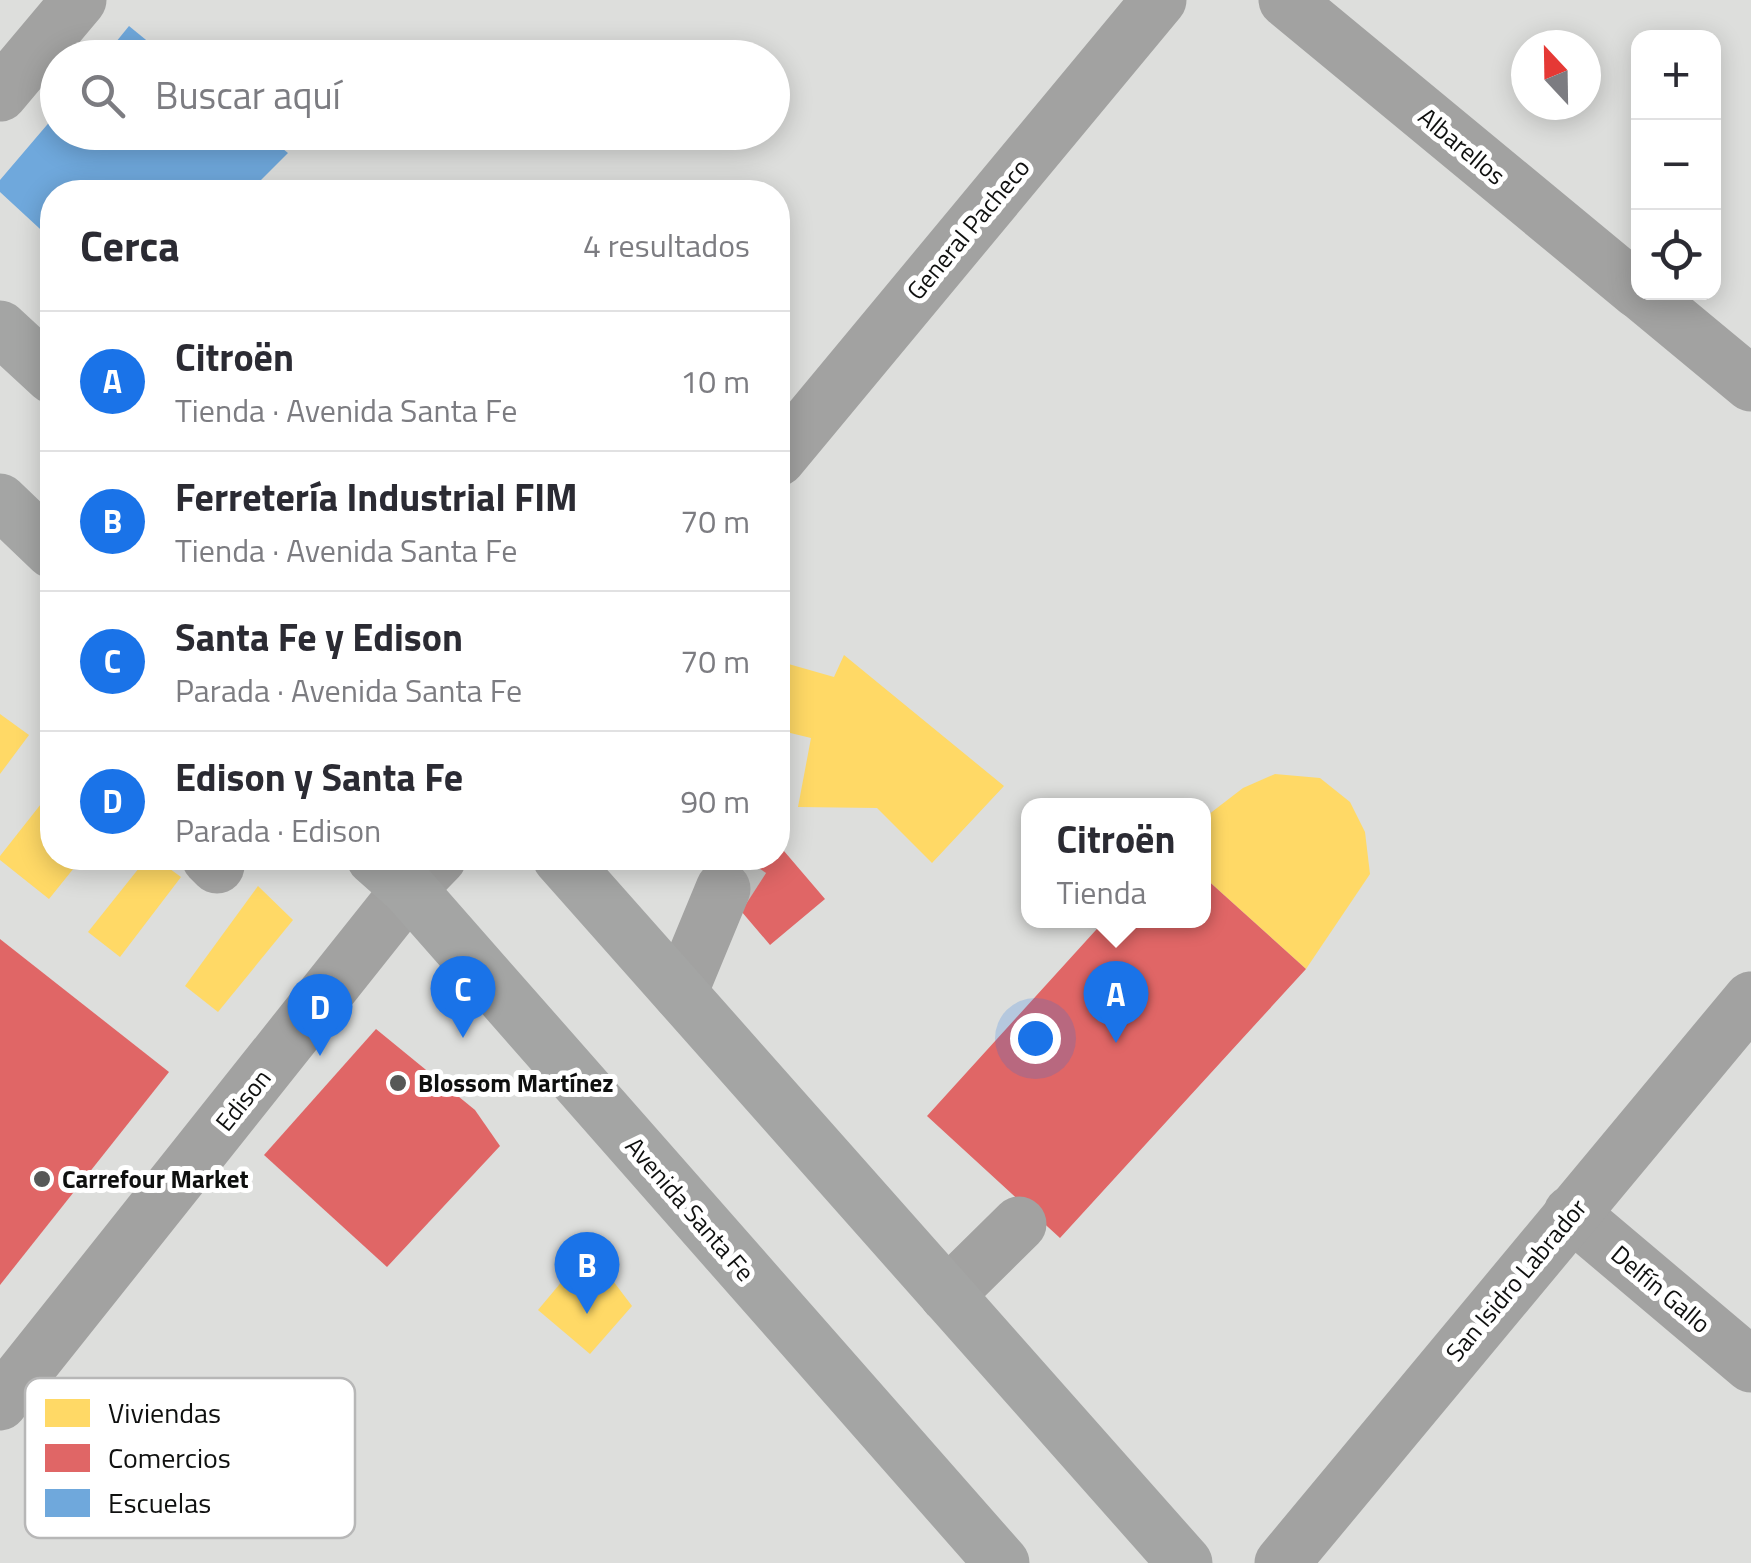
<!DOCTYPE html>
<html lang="es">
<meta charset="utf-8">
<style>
body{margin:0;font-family:"Titillium Web",sans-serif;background:#f7f7f7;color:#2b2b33}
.controls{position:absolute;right:30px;top:30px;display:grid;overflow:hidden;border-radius:20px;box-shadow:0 5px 25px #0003}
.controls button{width:90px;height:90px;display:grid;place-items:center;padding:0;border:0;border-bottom:2px solid #e1e1e2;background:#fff;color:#2b2b33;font:50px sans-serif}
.compass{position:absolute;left:1511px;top:30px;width:90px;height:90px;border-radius:50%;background:#fff;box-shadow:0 5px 25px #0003;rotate:338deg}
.you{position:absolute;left:1035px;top:1038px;width:35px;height:35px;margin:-25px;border:8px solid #fff;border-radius:50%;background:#1a73e8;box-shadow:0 0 0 15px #1a73e833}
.badge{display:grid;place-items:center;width:65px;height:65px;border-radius:50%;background:#1a73e8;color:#fff;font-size:32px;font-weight:700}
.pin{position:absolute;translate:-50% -82px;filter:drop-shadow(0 2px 5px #0008)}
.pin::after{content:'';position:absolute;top:52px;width:35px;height:30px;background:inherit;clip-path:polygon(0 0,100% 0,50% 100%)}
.popup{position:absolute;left:1021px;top:798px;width:190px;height:130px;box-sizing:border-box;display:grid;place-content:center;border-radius:20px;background:#fff;filter:drop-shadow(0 2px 8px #0005);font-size:32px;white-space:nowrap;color:#7c7c81}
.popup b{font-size:38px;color:#2b2b33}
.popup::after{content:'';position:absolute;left:50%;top:100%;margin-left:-20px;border:20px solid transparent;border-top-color:#fff}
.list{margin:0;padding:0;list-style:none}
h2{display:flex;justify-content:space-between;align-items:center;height:130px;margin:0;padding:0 40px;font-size:42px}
h2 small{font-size:32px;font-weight:400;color:#7c7c81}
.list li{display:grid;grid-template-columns:65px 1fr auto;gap:30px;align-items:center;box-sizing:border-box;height:140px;padding:0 40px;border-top:2px solid #e1e1e2}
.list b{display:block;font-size:38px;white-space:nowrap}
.list p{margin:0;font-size:32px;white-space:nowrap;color:#7c7c81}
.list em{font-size:32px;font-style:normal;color:#7c7c81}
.icon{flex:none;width:55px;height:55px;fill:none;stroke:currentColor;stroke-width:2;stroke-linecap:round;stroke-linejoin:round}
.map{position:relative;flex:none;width:1751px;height:1563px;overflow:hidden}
.search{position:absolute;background:#fff;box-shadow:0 5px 25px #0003;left:40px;top:40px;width:750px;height:110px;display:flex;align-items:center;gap:25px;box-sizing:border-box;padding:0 35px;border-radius:55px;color:#7c7c81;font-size:38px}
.panel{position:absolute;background:#fff;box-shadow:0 5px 25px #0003;left:40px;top:180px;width:750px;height:690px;border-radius:40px}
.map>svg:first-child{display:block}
.homes{fill:#ffd966}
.shops{fill:#e06666}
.schools{fill:#6fa8dc}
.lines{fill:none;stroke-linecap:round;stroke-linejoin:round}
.minor-tunnel{stroke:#bebfbd;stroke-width:55;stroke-dasharray:55 28;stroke-linecap:butt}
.minor{stroke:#a2a2a1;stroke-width:55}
.major{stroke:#a4a5a4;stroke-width:55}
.poi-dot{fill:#575857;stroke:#fff;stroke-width:4}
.labels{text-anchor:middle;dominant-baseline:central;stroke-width:10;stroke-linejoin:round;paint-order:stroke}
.street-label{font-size:25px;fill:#0f100f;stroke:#fff}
.poi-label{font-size:25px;font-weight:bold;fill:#0f100f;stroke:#fff;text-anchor:start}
.key{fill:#fff;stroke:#b7b7b7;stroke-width:2.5}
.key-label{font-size:28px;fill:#0f100f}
</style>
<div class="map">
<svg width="1751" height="1563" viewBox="0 0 1751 1563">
<rect width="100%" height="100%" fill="#dddedc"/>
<g class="homes">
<polygon points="844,655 1004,786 932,863 877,808 798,807 811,738 778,730 778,661 834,677"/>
<polygon points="0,714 29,735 0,774"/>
<polygon points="1275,774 1320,778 1350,802 1365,832 1370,874 1306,969 1204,877 1204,818 1243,788"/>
<polygon points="52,790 52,858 82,858 49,899 0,860 0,856"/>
<polygon points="147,858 155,858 181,877 120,957 88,932"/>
<polygon points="258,886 293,920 218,1012 185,986"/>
<polygon points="589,1249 632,1306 590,1354 538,1310"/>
</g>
<g class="shops">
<polygon points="778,844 825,899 770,945 696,858 778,858"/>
<polygon points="1204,877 1306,969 1060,1238 927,1116 1105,920 1204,920"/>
<polygon points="0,939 169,1072 0,1285"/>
<polygon points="376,1029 475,1110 500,1146 387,1267 264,1155"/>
</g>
<g class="schools">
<polygon points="129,26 168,58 103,58"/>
<polygon points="58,112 58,132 262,132 288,153 249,192 52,192 52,240 0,192 0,180"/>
</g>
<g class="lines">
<polyline class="minor-tunnel" points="723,889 743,858"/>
<g class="minor">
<polyline points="1286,0 1638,291"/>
<polyline points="0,94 79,0"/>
<polyline points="1640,292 1751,384"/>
<polyline points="778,459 1159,0"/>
<polyline points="209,858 217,866"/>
<polyline points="680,993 723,889"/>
<polyline points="1571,1213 1751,1365"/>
<polyline points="947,1295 1019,1224"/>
<polyline points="0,1403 409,889 439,858"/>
<polyline points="1282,1563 1751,999"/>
</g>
<g class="major">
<polyline points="0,328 52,376"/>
<polyline points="0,501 52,551"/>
<polyline points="374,858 409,889 1002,1563"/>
<polyline points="560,858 1185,1563"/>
</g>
</g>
<g class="poi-dot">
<circle cx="398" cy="1083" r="10"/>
<circle cx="42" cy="1179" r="10"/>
</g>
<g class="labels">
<g class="street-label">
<text transform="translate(1462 146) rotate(40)">Albarellos</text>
<text transform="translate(968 229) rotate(-50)">General Pacheco</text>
<text transform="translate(243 1100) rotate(-51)">Edison</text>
<text transform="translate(690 1209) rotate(49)">Avenida Santa Fe</text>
<text transform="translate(1516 1280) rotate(-50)">San Isidro Labrador</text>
<text transform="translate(1661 1289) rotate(40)">Delfín Gallo</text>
</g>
<g class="poi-label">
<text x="418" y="1083">Blossom Martínez</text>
<text x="62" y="1179">Carrefour Market</text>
</g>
</g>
<rect x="25" y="1378" width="330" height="160" rx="15" class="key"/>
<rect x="45" y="1399" width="45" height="28" fill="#ffd966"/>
<rect x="45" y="1444" width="45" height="28" fill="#e06666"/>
<rect x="45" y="1489" width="45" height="28" fill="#6fa8dc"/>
<g class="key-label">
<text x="108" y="1423">Viviendas</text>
<text x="108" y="1468">Comercios</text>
<text x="108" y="1513">Escuelas</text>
</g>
</svg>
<div class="controls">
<button>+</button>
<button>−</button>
<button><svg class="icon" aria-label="locate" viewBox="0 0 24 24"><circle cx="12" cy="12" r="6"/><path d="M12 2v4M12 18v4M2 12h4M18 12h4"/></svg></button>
</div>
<svg class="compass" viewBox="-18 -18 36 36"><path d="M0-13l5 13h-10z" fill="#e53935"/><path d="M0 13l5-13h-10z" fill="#7c7c81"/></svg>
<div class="you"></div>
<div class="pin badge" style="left:1116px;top:1043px">A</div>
<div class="popup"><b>Citroën</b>Tienda</div>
<div class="pin badge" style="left:587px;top:1314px">B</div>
<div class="pin badge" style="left:463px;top:1038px">C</div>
<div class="pin badge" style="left:320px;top:1056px">D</div>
<div class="search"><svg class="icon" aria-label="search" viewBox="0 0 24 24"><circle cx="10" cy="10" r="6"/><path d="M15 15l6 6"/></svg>Buscar aquí</div>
<section class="panel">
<h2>Cerca<small>4 resultados</small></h2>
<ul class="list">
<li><span class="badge">A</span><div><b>Citroën</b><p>Tienda · Avenida Santa Fe</p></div><em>10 m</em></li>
<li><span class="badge">B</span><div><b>Ferretería Industrial FIM</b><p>Tienda · Avenida Santa Fe</p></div><em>70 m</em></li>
<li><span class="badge">C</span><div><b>Santa Fe y Edison</b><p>Parada · Avenida Santa Fe</p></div><em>70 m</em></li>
<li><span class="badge">D</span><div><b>Edison y Santa Fe</b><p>Parada · Edison</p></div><em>90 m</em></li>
</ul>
</section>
</div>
